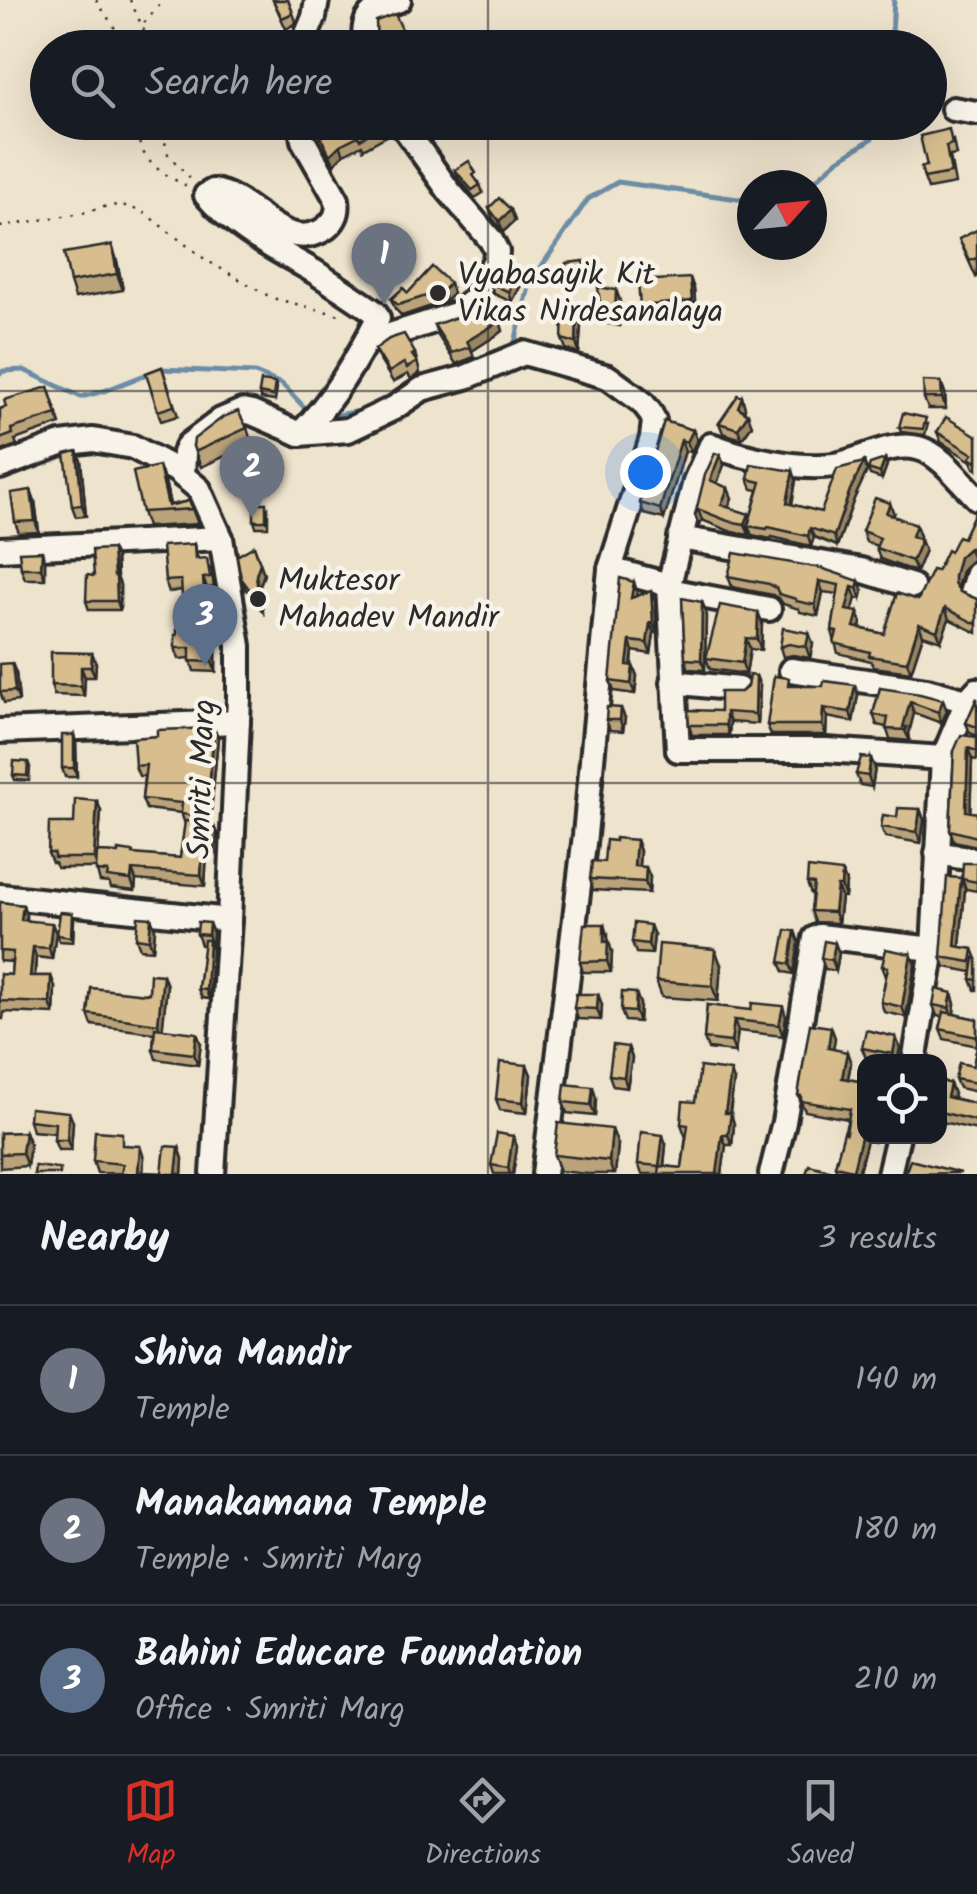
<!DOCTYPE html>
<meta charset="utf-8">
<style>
body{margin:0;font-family:Kalam,sans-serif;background:#242831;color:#f1f3f6}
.controls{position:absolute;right:30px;bottom:30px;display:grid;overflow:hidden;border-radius:20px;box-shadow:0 10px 40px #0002}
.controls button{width:90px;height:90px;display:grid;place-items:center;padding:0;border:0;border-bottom:2px solid #363941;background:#171b24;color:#f1f3f6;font:50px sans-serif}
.compass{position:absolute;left:737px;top:170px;width:90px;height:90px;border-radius:50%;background:#171b24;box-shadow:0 10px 40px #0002;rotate:63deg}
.you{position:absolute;left:645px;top:472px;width:35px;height:35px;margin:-25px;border:8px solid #fff;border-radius:50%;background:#1a73e8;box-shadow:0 0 0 15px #1a73e833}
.badge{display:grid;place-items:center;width:65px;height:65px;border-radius:50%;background:#d93025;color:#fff;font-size:32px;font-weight:700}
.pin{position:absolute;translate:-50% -82px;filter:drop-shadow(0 2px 5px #0008)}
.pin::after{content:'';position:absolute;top:52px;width:35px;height:30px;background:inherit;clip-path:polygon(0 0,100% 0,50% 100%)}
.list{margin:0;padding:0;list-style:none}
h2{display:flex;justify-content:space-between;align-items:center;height:130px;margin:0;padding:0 40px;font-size:42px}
h2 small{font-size:32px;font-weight:400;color:#9ea1a6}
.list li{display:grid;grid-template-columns:65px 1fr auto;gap:30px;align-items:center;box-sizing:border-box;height:150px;padding:0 40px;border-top:2px solid #363941}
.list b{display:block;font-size:38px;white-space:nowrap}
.list p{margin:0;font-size:32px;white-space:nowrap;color:#9ea1a6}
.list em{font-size:32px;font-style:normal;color:#9ea1a6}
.icon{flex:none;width:55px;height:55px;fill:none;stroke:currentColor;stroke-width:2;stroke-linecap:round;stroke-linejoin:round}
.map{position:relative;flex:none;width:977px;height:1174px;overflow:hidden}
.search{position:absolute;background:#171b24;box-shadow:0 10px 40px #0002;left:30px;right:30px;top:30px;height:110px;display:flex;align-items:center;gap:25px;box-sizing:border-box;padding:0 35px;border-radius:55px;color:#9ea1a6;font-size:38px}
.sheet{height:580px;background:#171b24}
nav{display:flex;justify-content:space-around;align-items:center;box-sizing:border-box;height:140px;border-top:2px solid #363941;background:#171b24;font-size:28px;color:#9ea1a6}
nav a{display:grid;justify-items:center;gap:5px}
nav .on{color:#d93025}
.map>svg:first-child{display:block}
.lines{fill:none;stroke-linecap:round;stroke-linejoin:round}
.stream{stroke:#6c8da5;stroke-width:5}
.minor-casing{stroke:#2b2b2b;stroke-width:30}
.path{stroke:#2b2b2b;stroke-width:2.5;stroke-dasharray:2.5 8;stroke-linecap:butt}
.minor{stroke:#f7f3e8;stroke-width:22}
.wall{fill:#baa37a;stroke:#2b2b2b;stroke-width:2.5}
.shaded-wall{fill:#978563;stroke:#2b2b2b;stroke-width:2.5}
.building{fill:#d8be8e;stroke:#2b2b2b;stroke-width:2.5}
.grid{fill:none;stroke:#2b2b2b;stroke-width:2.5;stroke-opacity:0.55}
.poi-dot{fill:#2b2b2b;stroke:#f7f3e8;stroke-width:4}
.labels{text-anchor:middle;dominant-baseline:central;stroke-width:9;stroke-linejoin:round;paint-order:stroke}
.poi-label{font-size:32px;fill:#2b2b2b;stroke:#f7f3e8;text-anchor:start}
.street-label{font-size:32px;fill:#2b2b2b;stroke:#f7f3e8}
</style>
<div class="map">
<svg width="977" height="1174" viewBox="0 0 977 1174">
<rect width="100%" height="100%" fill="#eee3cd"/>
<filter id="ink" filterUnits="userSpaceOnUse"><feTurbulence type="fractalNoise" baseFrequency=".01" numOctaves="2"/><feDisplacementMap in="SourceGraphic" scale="20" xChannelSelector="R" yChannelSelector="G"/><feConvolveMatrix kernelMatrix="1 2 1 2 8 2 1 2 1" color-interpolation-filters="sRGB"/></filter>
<g filter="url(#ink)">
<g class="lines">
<g class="stream">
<polyline points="891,48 894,0"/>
<polyline points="810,185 838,160 870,140 889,122"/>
<polyline points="511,348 514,346 530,283 588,199 618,182 752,201"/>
<polyline points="160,369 255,373 282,384 304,407"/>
<polyline points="0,374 3,371 24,370 81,397 104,391 150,373"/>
<polyline points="388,399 408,386"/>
<polyline points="327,417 360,411 373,406"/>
</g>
<g class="minor-casing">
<g id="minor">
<polyline points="301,48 314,17 317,0"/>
<path d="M366,48C360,15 371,11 399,0"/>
<polyline points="953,109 977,113"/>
<path d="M300,122L303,140L337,200C339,212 336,220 326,228C284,257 252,196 213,191L206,195C236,230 276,249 315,272C335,285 355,298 375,312L378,318C356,361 334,399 300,434"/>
<polyline points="368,342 456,314 474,299 494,262 497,252 491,240 449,191 400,122"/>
<polyline points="0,467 61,444 93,440 133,447 176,470 199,489 221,538 239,646 239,698 229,920 213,1174"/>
<polyline points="183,476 184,453 188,445 221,420 242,411 252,413 300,434 348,430 394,408 422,389 466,377 524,353 608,377 642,402 650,412 654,421 652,438 610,569 585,835 544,1174"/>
<polyline points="680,538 861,570 912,586"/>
<polyline points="0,549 221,538"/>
<polyline points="610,569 669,585"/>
<polyline points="977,573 972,590 977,593"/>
<polyline points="669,590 769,609"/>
<polyline points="791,670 927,690 967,701"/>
<polyline points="673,682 738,689"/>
<polyline points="0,731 238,722"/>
<path d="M943,758L826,750H678L669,585L695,481L711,445C745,458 797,470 834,465C861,461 890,441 918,448C940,453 961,482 977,498"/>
<polyline points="937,853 977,860"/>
<polyline points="0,896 229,920"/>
<polyline points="914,1062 933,949 943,758 967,701 977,690"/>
<polyline points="771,1174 784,1122 815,938 819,936 933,949"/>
<polyline points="889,1174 898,1136"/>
</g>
</g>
<g class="path">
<polyline points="96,0 128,48"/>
<polyline points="130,0 152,48"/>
<polyline points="144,23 164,0"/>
<path d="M136,122C137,161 160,173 191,188"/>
<polyline points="160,122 168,154 194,183"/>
<polyline points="0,227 87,212 107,206 122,205 143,212 206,260 272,298 344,316"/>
</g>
<use href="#minor" class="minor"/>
</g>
<g class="wall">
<polygon points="273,0 288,0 296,21 295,24 286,29"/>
<polygon points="406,38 410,47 372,48"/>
<polygon points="386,122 390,134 363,149 362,145 344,154 334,164 318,132"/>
<polygon points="953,140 956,155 950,156 955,184 928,189 924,178 927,166"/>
<polygon points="455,170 479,182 483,193 475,198 459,179"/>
<polygon points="489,208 511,210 515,221 503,232 493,219"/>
<polygon points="977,230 977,276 976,277 959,239"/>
<polygon points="112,245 117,261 123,290 75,298 70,282"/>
<polygon points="586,266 585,281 569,282 567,277"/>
<polygon points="432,267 453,293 446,301 402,316 395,309 391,299 408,293"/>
<polygon points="690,278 694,289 696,312 644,317 640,306"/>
<polygon points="490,283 520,287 512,302 494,294"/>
<polygon points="616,290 620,301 619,326 604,323 601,312"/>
<polygon points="577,315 581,326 579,353 566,349 562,339"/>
<polygon points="500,321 503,331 472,351 474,357 456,364 438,336 434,325"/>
<polygon points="375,349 415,353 420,373 411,379 408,374 393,382 379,359"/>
<polygon points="162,367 178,416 161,421 146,373"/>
<polygon points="941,382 945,393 946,409 928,409 924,398"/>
<polygon points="275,383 277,388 275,401 261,399 259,393"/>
<polygon points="48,387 60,424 15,440 17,445 0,451 0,409"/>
<polygon points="742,397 745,408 744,411 752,425 742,439 723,433 719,423"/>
<polygon points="664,421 693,430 697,440 691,452 685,451 664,519 644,514 640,503"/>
<polygon points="928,424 925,435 901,432 899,427"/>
<polygon points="247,428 252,444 201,467 193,446"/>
<polygon points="937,432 977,436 977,470 974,468 971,461 941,442"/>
<polygon points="77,451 81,461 86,516 76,517 72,506"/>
<polygon points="720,455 724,465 717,483 732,498 728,508 749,514 750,519 758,490 752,489 748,479 793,471 796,480 792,505 821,512 864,462 867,471 854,499 837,546 814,537 811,546 772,537 771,539 752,535 750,531 749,535 732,532 702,520 699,525 695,515"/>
<polygon points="885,459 887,465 882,479 870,475 868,469"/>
<polygon points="165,481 170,505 189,501 198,524 147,527 142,512"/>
<polygon points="35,501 39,532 19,533 15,522"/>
<polygon points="268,508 268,527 256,527 254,521"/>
<polygon points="977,508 977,559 973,559 963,568 957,588 960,592 977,599 977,633 949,619 941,641 923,635 911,672 873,667 871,661 838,653 832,631 838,594 823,592 818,616 800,612 799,609 783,604 779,598 773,595 732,587 728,576 859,581 863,591 861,599 856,598 852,611 861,622 860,628 884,634 918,600 950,552 963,538"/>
<polygon points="894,514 893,516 920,536 919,539 925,550 916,572 880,559 876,548 877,546 866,542 862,531"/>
<polygon points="194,544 198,559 211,568 214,587 207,588 210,625 216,635 216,672 194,671 190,658 179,659 175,648 177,635 184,625 182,590 169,592 165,581"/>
<polygon points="254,546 264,574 260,585 263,612 245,588 241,578"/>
<polygon points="112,549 116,558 117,577 120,585 120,610 89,610 86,601 94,576"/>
<polygon points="45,562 45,579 25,579 21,568"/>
<polygon points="634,582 637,592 636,596 655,601 657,633 654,633 651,654 633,651 632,666 633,666 637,676 635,694 614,691 610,681"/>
<polygon points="702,602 706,612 705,670 689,669 685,659"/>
<polygon points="758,612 762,623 761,650 750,649 746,674 710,669 706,658"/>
<polygon points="809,633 813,644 810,658 793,655 783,657 780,647"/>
<polygon points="92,653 96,663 95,677 85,677 84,696 54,695 51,685"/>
<polygon points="16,673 19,701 4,703 0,692"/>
<polygon points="756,676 760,686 758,724 730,722 729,735 692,735 689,725 720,711 741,692"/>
<polygon points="792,686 858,695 853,722 827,717 826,735 771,735 767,725"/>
<polygon points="880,688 947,711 941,723 914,713 909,733 910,741 890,739 886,727 877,725 873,714"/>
<polygon points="977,698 977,736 970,733 966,723"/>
<polygon points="625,718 623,731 610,730 606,720"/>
<polygon points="74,735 76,743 77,777 65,777 62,768"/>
<polygon points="977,737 977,760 972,759 970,812 977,813 977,846 954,841 950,830 954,751"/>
<polygon points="218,738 211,811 202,810 201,823 213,824 217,834 215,854 207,853 205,886 136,880 135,891 111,888 109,883 100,882 96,868 57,868 55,863 52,863 48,853 74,823 97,801 101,811 98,852 180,858 185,824 181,813 146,809 142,799 144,776 139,776 135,766"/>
<polygon points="28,762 30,767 29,781 15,780 13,775"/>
<polygon points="875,768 872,787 860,785 856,774"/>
<polygon points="920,809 924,820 921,843 885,837 881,827 897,817"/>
<polygon points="636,840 640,851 639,866 650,877 649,893 593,890 590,879 604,862 615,841"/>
<polygon points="977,863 977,891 966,889 962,879"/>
<polygon points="842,872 846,882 845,897 841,897 838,923 815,922 811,911 813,894 811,894 807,883"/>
<polygon points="961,878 965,889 960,947 973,949 977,959 977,990 975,990 971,979 972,972 945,967 941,957"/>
<polygon points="0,902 23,905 26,915 26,920 56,933 52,959 36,957 35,976 51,976 55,987 54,1014 4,1012 3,1019 0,1019 0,974 11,975 12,962 0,961"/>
<polygon points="151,918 155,929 153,950 140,949 136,938"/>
<polygon points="74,919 73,942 59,941 57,935"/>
<polygon points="213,933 212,946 211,946 212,950 209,999 202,998 198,989 204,945 201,945 197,934"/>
<polygon points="608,934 608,943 612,952 611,972 583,972 580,962"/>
<polygon points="654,935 652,954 636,953 632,942"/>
<polygon points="799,942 794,974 784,972 780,962"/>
<polygon points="839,953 836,971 825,969 821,958"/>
<polygon points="911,954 915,965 906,1017 884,1012 881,1002 886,976 882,966"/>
<polygon points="721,965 718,1001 662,997 656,981"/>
<polygon points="163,975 167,986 162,1029 201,1044 198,1065 156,1059 153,1049 154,1033 92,1025 88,1014 146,994"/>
<polygon points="952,993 955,1004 954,1014 977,1019 977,1046 944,1039 940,1029 943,1017 937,1016 933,1005"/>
<polygon points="598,994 602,1005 601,1020 578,1019 574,1008"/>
<polygon points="640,1004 639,1022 625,1021 621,1011"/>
<polygon points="707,1005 786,1017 783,1036 738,1031 735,1052 708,1049 704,1039"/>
<polygon points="831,1027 835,1038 833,1049 851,1063 848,1079 864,1082 864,1136 875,1136 874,1142 867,1140 858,1174 838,1174 835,1166 848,1119 805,1111 798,1095"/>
<polygon points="977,1046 977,1092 959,1088 955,1079 973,1066"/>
<polygon points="628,1047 632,1058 627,1088 613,1086 609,1075"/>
<polygon points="862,1048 900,1048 897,1062 881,1062 866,1058"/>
<polygon points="527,1065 531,1075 527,1113 500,1110 496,1099"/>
<polygon points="940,1080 950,1084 954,1094 953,1098 977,1104 977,1130 942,1122 940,1130"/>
<polygon points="734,1081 730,1113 734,1124 732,1145 726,1145 722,1174 642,1174 638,1164 666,1145 664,1166 682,1168 686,1135 685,1135 681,1124 695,1102"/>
<polygon points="596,1098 595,1116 567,1113 563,1102"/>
<polygon points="29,1120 73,1122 71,1150 58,1150 54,1140 55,1133 32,1131"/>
<polygon points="25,1132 30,1145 27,1166 0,1168 0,1133"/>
<polygon points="513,1136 517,1147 513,1174 494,1174 491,1165"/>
<polygon points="127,1145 144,1158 143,1172 162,1173 179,1147 183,1159 182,1174 97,1173 93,1161"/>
<polygon points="618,1145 615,1174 587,1174 560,1171 554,1155"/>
</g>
<g class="shaded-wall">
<polygon points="340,145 344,154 334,164 330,155"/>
<polygon points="511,210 515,221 503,232 499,221"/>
<polygon points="112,245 117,261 123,290 117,274"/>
<polygon points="516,276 520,287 512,302 509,292"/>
<polygon points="690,278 694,289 696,312 692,301"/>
<polygon points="450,283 453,293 446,301 442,291"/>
<polygon points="616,290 620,301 619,326 615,316"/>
<polygon points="577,315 581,326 579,353 576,343"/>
<polygon points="500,321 503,331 472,351 467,341"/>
<polygon points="941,382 945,393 946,409 942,398"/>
<polygon points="742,397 745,408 742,417 738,407"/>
<polygon points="748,414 752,425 742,439 738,429"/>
<polygon points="693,430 697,440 691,452 687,442"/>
<polygon points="681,440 685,451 664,519 660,509"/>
<polygon points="77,451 81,461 86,516 82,505"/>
<polygon points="720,455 724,465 714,491 710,480"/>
<polygon points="885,459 887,465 882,479 880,473"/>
<polygon points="864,462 867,471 854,499 837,546 834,536 850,490"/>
<polygon points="159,466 165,481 171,510 170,510"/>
<polygon points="793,471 796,480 790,513 787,503"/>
<polygon points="728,488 732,498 725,516 721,505"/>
<polygon points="31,490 35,501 39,532 35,521"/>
<polygon points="890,503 894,514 890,524 886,513"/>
<polygon points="698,509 702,520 699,525 695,515"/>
<polygon points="749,514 753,525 748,526 750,531 749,535 745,524"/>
<polygon points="916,525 920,536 916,546 912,536"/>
<polygon points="810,528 814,537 811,546 808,536"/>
<polygon points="921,540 925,550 916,572 912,561"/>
<polygon points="969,548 973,559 963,568 957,587 957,593 954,583 954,576 959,557"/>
<polygon points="112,549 116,558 117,577 120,585 120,610 117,601"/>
<polygon points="42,551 45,562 45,579 41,568"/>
<polygon points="260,563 264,574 260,585 263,612 259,602 256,575"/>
<polygon points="203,578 207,588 211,635 207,625"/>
<polygon points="819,581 823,592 818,616 815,605"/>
<polygon points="859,581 863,591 861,599 857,588"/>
<polygon points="634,582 637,592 634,608 631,598"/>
<polygon points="852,587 856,598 850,620 846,610"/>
<polygon points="651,591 655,601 657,633 653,623"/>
<polygon points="702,602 706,612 705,670 701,660"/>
<polygon points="945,608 949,619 941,641 937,631"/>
<polygon points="758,612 762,623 761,650 757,639"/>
<polygon points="858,612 861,622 858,637 854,627"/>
<polygon points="650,623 654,633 651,654 647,643"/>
<polygon points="919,624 923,635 911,672 907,662"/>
<polygon points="212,625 216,635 216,672 212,662"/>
<polygon points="809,633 813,644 810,658 806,647"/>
<polygon points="746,638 750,649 746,674 742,663"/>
<polygon points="630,641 633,651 630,675 627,665"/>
<polygon points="92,653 96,663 95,677 91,667"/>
<polygon points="12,663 16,673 19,701 15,691"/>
<polygon points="633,666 637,676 635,694 631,684"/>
<polygon points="81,667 85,677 84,696 81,686"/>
<polygon points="756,676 760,686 758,724 755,714"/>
<polygon points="855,685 858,695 853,722 850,712"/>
<polygon points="943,700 947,711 941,723 938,712"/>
<polygon points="910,702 914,713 909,733 910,741 903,727"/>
<polygon points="621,708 625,718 623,731 620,720"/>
<polygon points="823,708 827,717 826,735 822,725"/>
<polygon points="726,712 730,722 729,735 726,725"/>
<polygon points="214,728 218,738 211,811 208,801"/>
<polygon points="74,735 76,743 77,777 74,768"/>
<polygon points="968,748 972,759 970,822 966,811"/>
<polygon points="871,758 875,768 872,787 868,776"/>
<polygon points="199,800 202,810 201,826 197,816"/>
<polygon points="97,801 101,811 97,868 94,858"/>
<polygon points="920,809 924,820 921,843 917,832"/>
<polygon points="213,824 217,834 215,854 211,843"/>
<polygon points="636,840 640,851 638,876 634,866"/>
<polygon points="203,842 207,853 205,886 201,875"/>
<polygon points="646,867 650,877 649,893 645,882"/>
<polygon points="132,870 136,880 135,891 131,880"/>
<polygon points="842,872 846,882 845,897 841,886"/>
<polygon points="961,878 965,889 959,957 955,946"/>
<polygon points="837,886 841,897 838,923 834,912"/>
<polygon points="23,905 26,915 25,930 21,920"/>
<polygon points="72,913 74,919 73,942 71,937"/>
<polygon points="151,918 155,929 153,950 149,940"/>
<polygon points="52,923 56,933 52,959 49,948"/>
<polygon points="209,923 213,933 212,946 208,935"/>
<polygon points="604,924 612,952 611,972 607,961 604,942"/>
<polygon points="650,925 654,935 652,954 648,944"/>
<polygon points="795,931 799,942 794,974 790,964"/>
<polygon points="209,940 212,950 209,999 206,990"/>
<polygon points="835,943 839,953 836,971 832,960"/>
<polygon points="33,947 36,957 34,986 30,976"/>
<polygon points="715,949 721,965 718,1001 712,986"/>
<polygon points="911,954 915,965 906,1017 902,1007"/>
<polygon points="163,975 167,986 162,1034 158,1024"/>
<polygon points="51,976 55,987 54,1014 50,1003"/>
<polygon points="636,993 640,1004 639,1022 635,1012"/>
<polygon points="952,993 955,1004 953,1019 949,1008"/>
<polygon points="598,994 602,1005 601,1020 597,1009"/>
<polygon points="783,1006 786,1017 783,1036 779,1025"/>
<polygon points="734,1020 738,1031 735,1052 731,1042"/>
<polygon points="831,1027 835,1038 832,1059 828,1048"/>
<polygon points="197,1033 201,1044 198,1065 194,1054"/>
<polygon points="896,1037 900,1048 897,1062 895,1062 893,1054"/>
<polygon points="628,1047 632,1058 627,1088 624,1077"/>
<polygon points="847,1052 851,1063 846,1088 842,1078"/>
<polygon points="527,1065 531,1075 527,1113 523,1102"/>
<polygon points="731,1071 734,1081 728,1123 725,1113"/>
<polygon points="950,1084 954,1094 951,1107 947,1097"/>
<polygon points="593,1087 596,1098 595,1116 591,1105"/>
<polygon points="69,1112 73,1122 71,1150 67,1140"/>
<polygon points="731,1113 734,1124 732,1145 728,1135"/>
<polygon points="612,1129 618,1145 615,1174 613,1174 609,1161"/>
<polygon points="863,1129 867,1140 858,1174 854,1174 853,1170"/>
<polygon points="25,1132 30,1145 27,1166 22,1153"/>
<polygon points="663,1135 666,1145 663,1174 659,1166"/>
<polygon points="722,1135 726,1145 722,1174 717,1174"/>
<polygon points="513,1136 517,1147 513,1174 510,1174 508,1168"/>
<polygon points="140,1146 144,1158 143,1174 138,1174"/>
<polygon points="179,1147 183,1159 182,1174 176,1174"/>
</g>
<g class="building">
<polygon points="273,0 288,0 292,10 291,14 282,18"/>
<polygon points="395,14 406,38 389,46 389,48 372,48 377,43 376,21"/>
<polygon points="335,122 386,122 386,124 360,139 358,136 340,145 330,155 318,132"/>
<polygon points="949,129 952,144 946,146 951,173 924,178 921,167 927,166 920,136"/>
<polygon points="469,161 476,173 473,175 480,185 472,190 455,170"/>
<polygon points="499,198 511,210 499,221 489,208"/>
<polygon points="977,230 977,258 970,261 959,239"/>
<polygon points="112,245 117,274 70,282 64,253"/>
<polygon points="584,261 583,275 567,277 566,263"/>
<polygon points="432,267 450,283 442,291 398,305 391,299 403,288 408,293"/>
<polygon points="498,268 516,276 509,292 490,283"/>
<polygon points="690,278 692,301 640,306 638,281"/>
<polygon points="598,287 616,290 615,316 601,312"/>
<polygon points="485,297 500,321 467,341 470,347 452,353 434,325 457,317"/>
<polygon points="563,314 577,315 576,343 562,339"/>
<polygon points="404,334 415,353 412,355 417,362 407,368 404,363 389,372 375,349 389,339"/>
<polygon points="162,367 174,406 158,411 146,373"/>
<polygon points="261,381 275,383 273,396 259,393"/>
<polygon points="923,381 941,382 942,398 924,398"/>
<polygon points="48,387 57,414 11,429 13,434 0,439 0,409 6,407 4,400"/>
<polygon points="738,395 742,397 738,407 748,414 738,429 719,423"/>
<polygon points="238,411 247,428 195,452 193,446 194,439 223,417"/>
<polygon points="903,413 926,418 923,429 899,427"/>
<polygon points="946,417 977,436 977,462 970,458 973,454 937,432"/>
<polygon points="664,421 693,430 687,442 681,440 660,509 640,503"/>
<polygon points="77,451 82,505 72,506 65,454"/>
<polygon points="715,453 720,455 710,480 728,488 721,505 749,514 745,524 728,521 698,509 695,515 705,475"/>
<polygon points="885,459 880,473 868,469 870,464"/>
<polygon points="864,462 850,490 834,536 810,528 808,536 768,527 767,529 748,526 761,482 748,479 751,464 793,471 787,503 821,512 837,469"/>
<polygon points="159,466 168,506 189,501 193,509 142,512 133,472"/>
<polygon points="31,490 35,521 15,522 11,493"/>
<polygon points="875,498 890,503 886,513 916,525 912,536 921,540 912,561 876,548 880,538 862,531"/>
<rect x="254" y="503" width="12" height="18"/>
<polygon points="977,508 977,548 969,548 959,557 954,576 954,583 960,592 977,599 977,621 976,624 945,608 937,631 919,624 907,662 869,656 870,652 834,643 837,632 832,631 839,585 819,581 815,605 796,601 796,599 779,594 776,588 769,584 728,576 734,553 821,568 859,581 857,588 852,587 846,610 858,612 854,627 884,634 897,593 918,600 932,570 937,571 947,550 950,552 958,536 963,538"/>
<polygon points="194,544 195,559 207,558 210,577 203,578 207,625 212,625 212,662 190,661 190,648 175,648 175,635 177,635 177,625 184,625 181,580 165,581 162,546"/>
<polygon points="254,546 260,563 256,575 259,602 241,578 237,556"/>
<polygon points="112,549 114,576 116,576 117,601 86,601 87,575 94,576 92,550"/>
<polygon points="42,551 41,568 21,568 19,552"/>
<polygon points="620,578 634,582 631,598 651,591 653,623 650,623 647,643 630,641 627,665 633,666 631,684 610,681"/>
<polygon points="682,598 702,602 701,660 685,659"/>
<polygon points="720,605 758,612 757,639 746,638 742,663 706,658"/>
<polygon points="783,628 809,633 806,647 789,644 780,647"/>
<polygon points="51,652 92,653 91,667 81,667 81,686 51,685"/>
<polygon points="12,663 15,691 0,692 0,664"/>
<polygon points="749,675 756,676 755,714 726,712 726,725 689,725 688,710 720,711 720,692 741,692 747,687"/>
<polygon points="774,676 789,678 788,686 823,686 824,681 855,685 850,712 823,708 822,725 767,725"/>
<polygon points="880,688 920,694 943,700 938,712 910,702 903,727 907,727 906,730 886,729 888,718 873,714"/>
<polygon points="977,698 977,727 966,723"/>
<polygon points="607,707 621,708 620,720 606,720"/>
<polygon points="214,728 208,801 199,800 197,816 181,814 182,803 142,799 146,765 135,766 133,738 157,736 157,730"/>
<rect x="62" y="735" width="12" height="33"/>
<polygon points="961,735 977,737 977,751 968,748 966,811 977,813 977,837 950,830 954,751"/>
<polygon points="861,757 871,758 868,776 856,774"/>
<polygon points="14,761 28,762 27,776 13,775"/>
<polygon points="75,799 97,801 94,858 54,858 54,853 48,853 49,823 74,823"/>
<polygon points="898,808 920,809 917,832 881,827 883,815 897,817"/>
<polygon points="185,821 213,824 211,843 203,842 201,875 132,870 131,880 107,877 108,872 96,871 97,852 118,853 118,850 133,852 133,854 180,858"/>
<polygon points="615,838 636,840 634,866 646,867 645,882 590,879 592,861 604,862 606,840 615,841"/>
<polygon points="963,863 977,863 977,882 962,879"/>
<polygon points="808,868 842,872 841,886 837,886 834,912 811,911 814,884 807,883"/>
<polygon points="947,877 961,878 955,946 973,949 971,962 941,957"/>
<polygon points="0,902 23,905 21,920 52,923 49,948 33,947 30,976 51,976 50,1003 0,1001 0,974 11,975 13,952 0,951"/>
<polygon points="60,912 72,913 71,937 57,935"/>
<polygon points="138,917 151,918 149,940 136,938"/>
<polygon points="198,922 209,923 208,935 197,934"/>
<polygon points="634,923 650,925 648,944 632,942"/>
<polygon points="584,924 604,924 604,942 608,941 607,961 580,962"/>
<polygon points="786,930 795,931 790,964 780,962"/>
<polygon points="204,940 209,940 206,990 198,989"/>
<polygon points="824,941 835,943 832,960 821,958"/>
<polygon points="659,944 715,949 712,986 656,981"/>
<polygon points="886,949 911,954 902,1007 881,1002 888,967 882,966"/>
<polygon points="974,958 977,959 977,980 971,979"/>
<polygon points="150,974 163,975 158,1024 88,1014 91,988 146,994 149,993"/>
<polygon points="936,989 952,993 949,1008 933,1005"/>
<polygon points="622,992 636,993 635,1012 621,1011"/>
<polygon points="576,994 598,994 597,1009 574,1008"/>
<polygon points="752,1003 783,1006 779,1025 734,1020 731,1042 704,1039 707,1005 751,1010"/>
<polygon points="944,1012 977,1019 977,1037 940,1029"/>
<polygon points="810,1024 831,1027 828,1048 847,1052 842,1078 864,1082 864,1130 863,1129 853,1170 835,1166 844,1132 846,1133 850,1109 801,1101 801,1096 798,1095"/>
<polygon points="155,1028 197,1033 194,1054 153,1049"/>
<polygon points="866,1030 896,1037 893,1054 862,1048"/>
<polygon points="613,1045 628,1047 624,1077 609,1075"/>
<polygon points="977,1046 977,1083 955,1079 959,1063 973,1066"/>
<polygon points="500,1062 527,1065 523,1102 496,1099"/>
<polygon points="700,1067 731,1071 725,1113 731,1113 728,1135 722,1135 717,1174 659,1174 660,1166 682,1168 688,1125 681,1124 683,1101 695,1102"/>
<polygon points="940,1080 950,1084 947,1097 977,1104 977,1121 940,1112"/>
<polygon points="565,1084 593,1087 591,1105 563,1102"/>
<polygon points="30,1108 69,1112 67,1140 54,1140 55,1123 29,1120"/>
<polygon points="558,1123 612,1129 609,1161 554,1155"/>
<polygon points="95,1131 122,1133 122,1145 140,1146 138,1172 162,1173 165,1146 179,1147 176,1174 121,1174 123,1164 93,1161"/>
<polygon points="25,1132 22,1153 0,1154 0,1133"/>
<polygon points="641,1132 663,1135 659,1166 638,1164"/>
<polygon points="497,1133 513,1136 508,1168 491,1165"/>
<polygon points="910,1160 961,1173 905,1174"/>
<polygon points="809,1165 829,1170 828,1174 806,1174"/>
<polygon points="35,1166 60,1169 60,1174 34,1174"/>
</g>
</g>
<path class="grid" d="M488,0V48M488,122V1174M0,391H977M0,783H977"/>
<g class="poi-dot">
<circle cx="438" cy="293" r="10"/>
<circle cx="258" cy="599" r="10"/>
</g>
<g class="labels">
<g class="poi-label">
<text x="458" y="275">Vyabasayik Kit<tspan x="458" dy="37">Vikas Nirdesanalaya</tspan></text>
<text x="278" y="581">Muktesor<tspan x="278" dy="37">Mahadev Mandir</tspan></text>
</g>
<g class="street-label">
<text transform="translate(203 779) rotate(-88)">Smriti Marg</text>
</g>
</g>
</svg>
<div class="controls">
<button><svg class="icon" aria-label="locate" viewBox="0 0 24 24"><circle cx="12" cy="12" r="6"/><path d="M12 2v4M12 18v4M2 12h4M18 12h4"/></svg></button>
</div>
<svg class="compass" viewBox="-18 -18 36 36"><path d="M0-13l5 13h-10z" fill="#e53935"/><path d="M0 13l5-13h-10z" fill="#9ea1a6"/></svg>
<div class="you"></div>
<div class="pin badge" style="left:384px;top:305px;background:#6b7280">1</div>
<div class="pin badge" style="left:252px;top:518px;background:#6b7280">2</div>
<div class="pin badge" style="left:205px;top:666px;background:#5c6f8a">3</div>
<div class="search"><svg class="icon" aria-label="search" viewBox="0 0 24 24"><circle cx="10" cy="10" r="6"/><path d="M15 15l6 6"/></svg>Search here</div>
</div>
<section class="sheet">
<h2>Nearby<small>3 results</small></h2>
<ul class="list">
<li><span class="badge" style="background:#6b7280">1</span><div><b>Shiva Mandir</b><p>Temple</p></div><em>140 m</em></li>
<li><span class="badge" style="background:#6b7280">2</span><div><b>Manakamana Temple</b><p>Temple · Smriti Marg</p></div><em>180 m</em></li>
<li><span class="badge" style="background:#5c6f8a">3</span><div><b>Bahini Educare Foundation</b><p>Office · Smriti Marg</p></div><em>210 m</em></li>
</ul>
</section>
<nav>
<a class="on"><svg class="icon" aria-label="map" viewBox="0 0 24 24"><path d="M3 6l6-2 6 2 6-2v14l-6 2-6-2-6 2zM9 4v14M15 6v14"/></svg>Map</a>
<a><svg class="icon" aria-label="directions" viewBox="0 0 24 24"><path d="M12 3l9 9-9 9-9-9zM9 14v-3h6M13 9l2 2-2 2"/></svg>Directions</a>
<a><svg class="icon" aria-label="saved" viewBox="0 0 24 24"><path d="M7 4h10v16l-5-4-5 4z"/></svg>Saved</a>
</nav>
